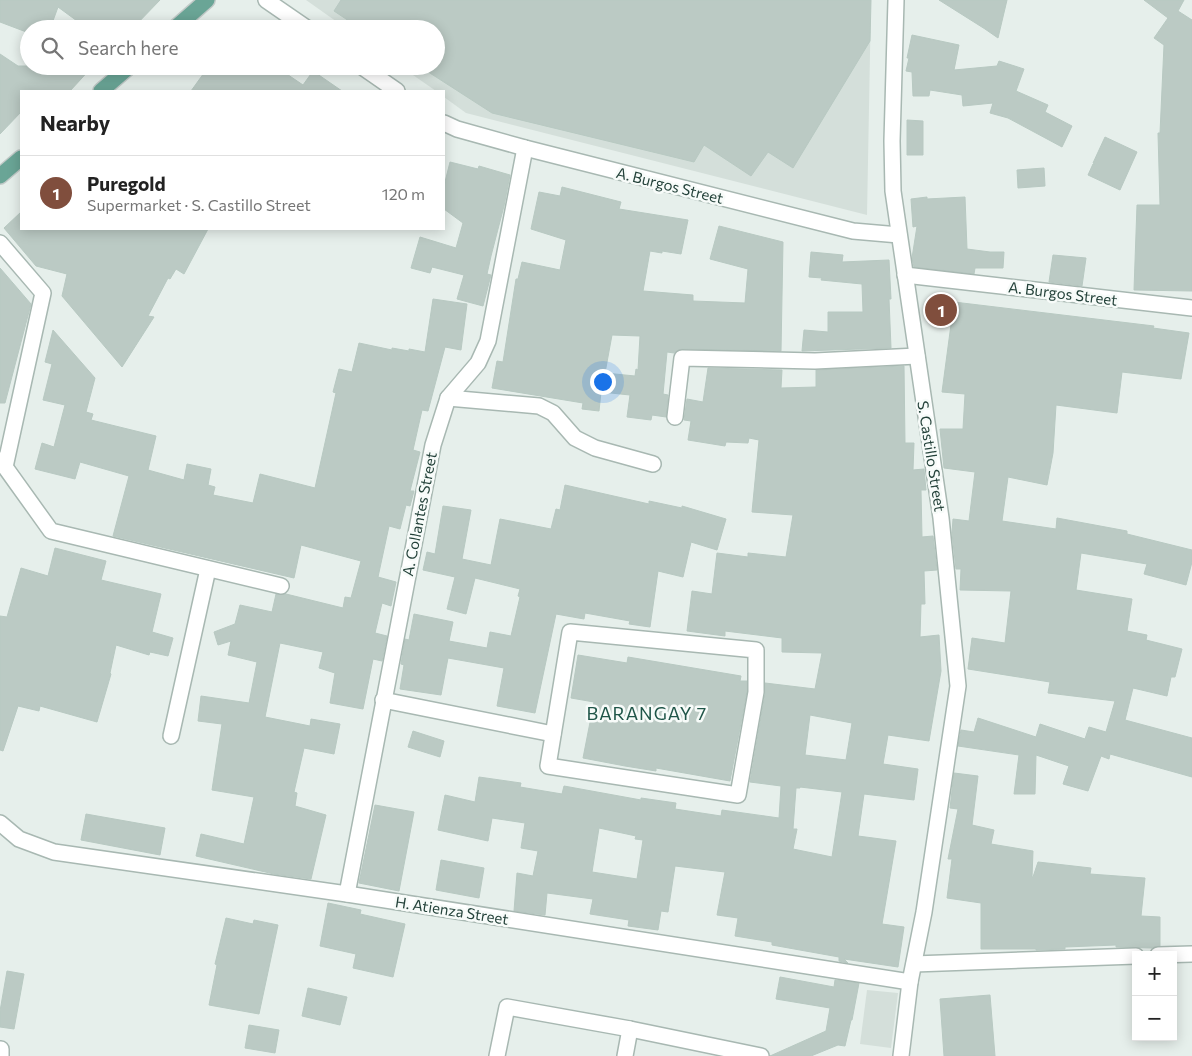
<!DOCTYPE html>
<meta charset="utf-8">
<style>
body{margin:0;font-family:Commissioner,sans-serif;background:#f6f6f6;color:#222}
.controls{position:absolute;right:15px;bottom:15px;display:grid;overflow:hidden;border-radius:0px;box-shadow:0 2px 12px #0003}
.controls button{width:45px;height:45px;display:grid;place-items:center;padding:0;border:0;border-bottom:1px solid #e0e0e0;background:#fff;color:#222;font:25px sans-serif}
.you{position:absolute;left:602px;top:381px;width:18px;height:18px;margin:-12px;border:4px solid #fff;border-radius:50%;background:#1a73e8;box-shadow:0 0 0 8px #1a73e833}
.badge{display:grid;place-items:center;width:32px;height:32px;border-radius:50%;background:#804e3d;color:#fff;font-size:16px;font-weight:700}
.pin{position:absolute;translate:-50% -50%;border:2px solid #fff;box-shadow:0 1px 5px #0006}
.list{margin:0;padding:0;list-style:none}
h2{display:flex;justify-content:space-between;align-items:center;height:65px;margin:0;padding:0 20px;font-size:21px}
h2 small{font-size:16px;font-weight:400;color:#767676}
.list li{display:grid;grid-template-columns:32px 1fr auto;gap:15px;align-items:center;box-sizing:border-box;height:75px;padding:0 20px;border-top:1px solid #e0e0e0}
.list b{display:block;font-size:19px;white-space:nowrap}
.list p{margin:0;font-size:16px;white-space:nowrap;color:#767676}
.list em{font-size:16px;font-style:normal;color:#767676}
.icon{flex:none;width:28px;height:28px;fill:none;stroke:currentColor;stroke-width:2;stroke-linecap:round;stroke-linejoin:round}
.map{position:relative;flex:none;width:1192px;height:1056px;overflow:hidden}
.search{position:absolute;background:#fff;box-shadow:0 2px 12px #0003;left:20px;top:20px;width:425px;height:55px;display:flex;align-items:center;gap:12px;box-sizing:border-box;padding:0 18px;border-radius:28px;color:#767676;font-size:19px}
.panel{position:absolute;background:#fff;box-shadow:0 2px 12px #0003;left:20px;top:90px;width:425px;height:140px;border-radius:0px}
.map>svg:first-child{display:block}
.built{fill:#d4dfda}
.building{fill:#bbcac4;stroke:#b8c9c2;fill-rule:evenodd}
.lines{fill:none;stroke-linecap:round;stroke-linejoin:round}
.minor-casing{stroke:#a8b8b2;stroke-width:18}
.tertiary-casing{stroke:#a8b8b2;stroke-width:18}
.primary-casing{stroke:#c2cac8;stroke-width:18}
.minor{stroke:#fff;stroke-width:15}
.tertiary{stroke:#fff;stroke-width:15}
.primary{stroke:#6aa596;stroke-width:15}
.labels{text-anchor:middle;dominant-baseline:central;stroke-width:5;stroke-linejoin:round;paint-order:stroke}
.street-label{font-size:15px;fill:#24423a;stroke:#f7fbf9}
.quarter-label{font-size:18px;letter-spacing:1px;fill:#1f5548;stroke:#f7fbf9}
</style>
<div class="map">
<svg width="1192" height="1056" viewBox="0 0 1192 1056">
<rect width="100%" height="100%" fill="#e6efeb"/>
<g class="built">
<polygon points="306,0 871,0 867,215 466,113 444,97 444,91 436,91 400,66 436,66 436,29 347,29"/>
<polygon points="867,990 898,993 891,1048 860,1044"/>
</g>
<g class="building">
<polygon points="0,0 160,0 132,29 88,29 58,7 50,29 29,29 29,33 0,22"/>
<polygon points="341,0 871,0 870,41 793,168 768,152 751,176 704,145 694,162 492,113 419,66 436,66 436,29 361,29 334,11"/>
<polygon points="939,0 1007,0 998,38 985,29"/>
<polygon points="1144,0 1184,0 1178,11 1192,20 1192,291 1134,290 1137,205 1160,205 1158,133 1160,133 1164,45 1154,38 1168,18"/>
<polygon points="912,35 959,45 954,70 997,66 999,61 1024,69 1016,91 1048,105 1045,112 1072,126 1062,147 1008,118 990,113 993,103 963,106 962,95 930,90 929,96 913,96 912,72 906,71 909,58 907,58"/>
<polygon points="0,54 18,66 93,66 70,91 21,91 21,112 0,134"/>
<polygon points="209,66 275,66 303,85 313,71 342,91 191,91"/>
<polygon points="907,120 923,121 923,155 907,155"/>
<polygon points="1105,137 1137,152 1120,190 1088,175 1093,164 1095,164 1093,163"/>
<polygon points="450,162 478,169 479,166 510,175 504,206 491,256 487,274 491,275 483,306 457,299 464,275 432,267 430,273 411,268 420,237 456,248 463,223 444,209 444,186"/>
<polygon points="1044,168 1045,186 1018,188 1017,170"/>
<path d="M562,187L621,202L619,209L688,220L681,254L662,251V253L650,251L643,291L693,295V301L745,303L748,269L710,259L719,226L783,242L781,351L682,349L674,353L667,352L663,394L668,395L666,417L652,415L651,420L627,417L630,395L601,392L599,411L582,409L583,403L492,388L497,361L503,362L516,279H518L522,262L560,270L566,240L531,229L539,192L560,196ZM612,335L640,336L638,370L636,369L635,376L605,373Z"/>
<polygon points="927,197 927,199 965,197 967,249 990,252 1004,252 1003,268 975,268 974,274 914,267 912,258 917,226 913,227 911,199"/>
<polygon points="21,212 21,229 208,229 184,274 176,269 170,279 168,278 148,316 154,317 122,367 62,296 67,274 36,266 4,228"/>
<polygon points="811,252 843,255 842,262 889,260 891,299 889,299 891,348 802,351 804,330 828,332 828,312 863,312 862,284 821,280 822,278 809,277"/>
<polygon points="1053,255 1086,258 1082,286 1049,282"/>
<polygon points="0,268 31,304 5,403 0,403"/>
<polygon points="433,299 467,304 461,350 445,347 428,411 422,410 413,450 420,452 410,491 414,491 410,506 406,505 400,529 389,526 378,577 396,582 391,606 382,603 375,633 387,636 382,661 373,659 363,709 330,703 335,673 319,668 323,652 280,643 265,717 310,726 311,719 340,724 334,754 304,748 294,792 297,793 295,806 326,815 311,879 274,874 196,856 201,834 244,844 254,797 212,790 222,724 198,721 201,696 249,703 257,662 228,655 231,641 218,645 214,632 235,624 240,605 272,612 276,594 286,594 343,608 345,597 351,598 361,561 301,545 294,578 113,536 129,476 80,462 75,479 35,469 42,443 54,447 65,405 43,400 52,364 45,362 53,330 95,378 86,412 93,414 91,420 156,436 148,470 184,480 187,464 211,469 208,485 215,487 213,495 253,503 260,474 315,488 336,393 333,392 339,369 352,372 359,343 392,350 392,348 409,351 409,349 425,352"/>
<polygon points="954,302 1154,326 1153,328 1189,333 1181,379 1122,372 1117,413 1056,405 1053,453 1047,485 1008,477 1002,521 1056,529 1057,518 1127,531 1127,534 1192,550 1192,562 1186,585 1144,574 1147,564 1081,553 1076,590 1132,599 1127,631 1147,635 1146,640 1182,649 1175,677 1171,677 1167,696 1133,688 1125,720 1192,738 1192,777 1110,754 1109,759 1101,756 1088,791 1063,784 1069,766 1036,755 1035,794 1014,794 1019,755 958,746 961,730 974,732 978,718 1036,737 1040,724 1085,739 1089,727 1106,732 1115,701 1048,693 1050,682 968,669 972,638 1005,643 1011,591 960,590 961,569 956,569 952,533 953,519 969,521 975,472 944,468 940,429 963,429 965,394 942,392"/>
<path d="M904,366L905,443H914L913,470L924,469L926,490H921L922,537L933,536L937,570L924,571L925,604H921L920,637L939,635L941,671L929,741L888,735L883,764L918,769L914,800L864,794L858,836L896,841L882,924L904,927L898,967L844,959L848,963L839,961V957L772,945V942L735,936L738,918L717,915L725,872L675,866L668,912L661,911L658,930L628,926L629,920L590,914L593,899L547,893L545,915L514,911L517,873L533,876L538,851L521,848L525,823L492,818L488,841L438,830L445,795L475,802L479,777L521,783L520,787L562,794L564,786L641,800V798L676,803L675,809L721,816L722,810L779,818L781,786L750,782L765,694V683L815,689L822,653L782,652V638L725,631V636L687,631L692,591L712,594L717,553L748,557V553L786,557L793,515L752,512L759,440L749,438L748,443L726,442L725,446L688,440L691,421L684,420L687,399L703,402L708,368L782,370L781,388L816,387V370ZM810,715L852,723L846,760L805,755ZM800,787L842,792L832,857L793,849L797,829H793L796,788H800ZM599,828L636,836L635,839L643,840L637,879L592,872Z"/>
<polygon points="565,485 649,504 649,501 682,508 682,506 726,519 717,550 691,542 683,577 658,571 650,627 629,624 630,621 585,613 584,619 556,614 535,713 497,706 504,668 448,658 441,695 400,689 404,665 401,664 405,639 409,640 414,614 453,622 449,641 487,648 490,632 511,636 520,597 518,596 520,589 475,578 466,614 447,609 455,577 423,570 427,552 435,554 443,506 471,510 462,559 491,565 500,519 551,529 556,509 560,510"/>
<polygon points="55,548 106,561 101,580 161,594 152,632 173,638 168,656 150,652 149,655 116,645 110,673 111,674 97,722 40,706 39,711 18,706 3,751 0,750 0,616 7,617 21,568 48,576"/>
<polygon points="578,655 627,663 628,657 741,676 740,681 747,681 747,691 730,781 656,768 656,771 625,766 583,758 594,702 571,698"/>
<polygon points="413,731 444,741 440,757 408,747"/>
<polygon points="954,773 978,776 972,825 994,830 991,844 1033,851 1032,877 1033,877 1038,862 1091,868 1090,874 1145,878 1141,916 1160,917 1160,946 1152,948 1116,947 1116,945 1065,947 1065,949 1036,950 1036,949 981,949 981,903 947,898 952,859 948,859 958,809 950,808"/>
<polygon points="375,805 414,812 399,891 359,883"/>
<polygon points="86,814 165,828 160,855 81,840"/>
<polygon points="441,860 484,868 479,898 436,890"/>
<polygon points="328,903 361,910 360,914 405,924 393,977 353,968 356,954 320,946"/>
<polygon points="226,918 253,924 254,920 278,925 259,1014 209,1005 217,965 215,964"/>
<polygon points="7,971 24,974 14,1029 0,1027 0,1011"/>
<polygon points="780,977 834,987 835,980 859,983 852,1020 851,1020 845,1046 838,1045 811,1056 770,1056 826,1031 830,1008 776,999"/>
<polygon points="308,988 347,997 340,1025 302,1016"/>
<polygon points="990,995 995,1056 944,1056 940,999"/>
<polygon points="249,1025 279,1030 275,1053 245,1048"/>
</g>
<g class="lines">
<g class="minor-casing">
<g id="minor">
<polyline points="0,243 43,293 5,467"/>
<polyline points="905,275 1192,308"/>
<polyline points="448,398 539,406 553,413 575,438 595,448 653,464"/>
<polyline points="675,417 682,358 815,361 917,356"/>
<polyline points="0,460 51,531 281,586"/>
<polygon points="570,632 756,650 756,692 738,795 548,766"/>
<polyline points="383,700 553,734"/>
<polyline points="171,736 208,569"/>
<polyline points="0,823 19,839 54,852 347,894 910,982"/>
<polyline points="347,894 433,445 448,398 478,363 488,341 525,148"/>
<polyline points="1158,955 1192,954"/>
<polyline points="914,964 1136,956"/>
<polyline points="0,1049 1,1049 1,1056"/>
<polyline points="497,1056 507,1007 630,1029 761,1056"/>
<polyline points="625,1056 630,1029"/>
</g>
</g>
<g class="tertiary-casing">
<g id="tertiary">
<polyline points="266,0 308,29"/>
<polyline points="896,0 892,141 893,191 941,518 958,686 924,912 910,982 901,1056"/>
<polyline points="361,66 397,91"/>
<polyline points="444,123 457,129 525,148 853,231 899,235"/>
</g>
</g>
<g class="primary-casing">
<g id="primary">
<polyline points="174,29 207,0"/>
<polyline points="101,91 130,66"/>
<polyline points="0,176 21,158"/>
</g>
</g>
<use href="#minor" class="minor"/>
<use href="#tertiary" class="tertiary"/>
<use href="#primary" class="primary"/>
</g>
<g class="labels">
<g class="street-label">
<text transform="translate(670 185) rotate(14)">A. Burgos Street</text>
<text transform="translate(1063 293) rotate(7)">A. Burgos Street</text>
<text transform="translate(932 456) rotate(81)">S. Castillo Street</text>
<text transform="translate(419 514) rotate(-79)">A. Collantes Street</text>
<text transform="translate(452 910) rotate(9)">H. Atienza Street</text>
</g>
<g class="quarter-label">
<text x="647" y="713">BARANGAY 7</text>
</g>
</g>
</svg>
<div class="controls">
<button>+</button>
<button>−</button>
</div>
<div class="you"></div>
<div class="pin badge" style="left:941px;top:310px">1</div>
<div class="search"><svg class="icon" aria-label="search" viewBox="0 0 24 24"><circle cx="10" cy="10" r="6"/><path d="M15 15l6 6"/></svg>Search here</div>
<section class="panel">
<h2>Nearby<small></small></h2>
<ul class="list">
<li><span class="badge">1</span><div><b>Puregold</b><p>Supermarket · S. Castillo Street</p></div><em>120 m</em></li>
</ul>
</section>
</div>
